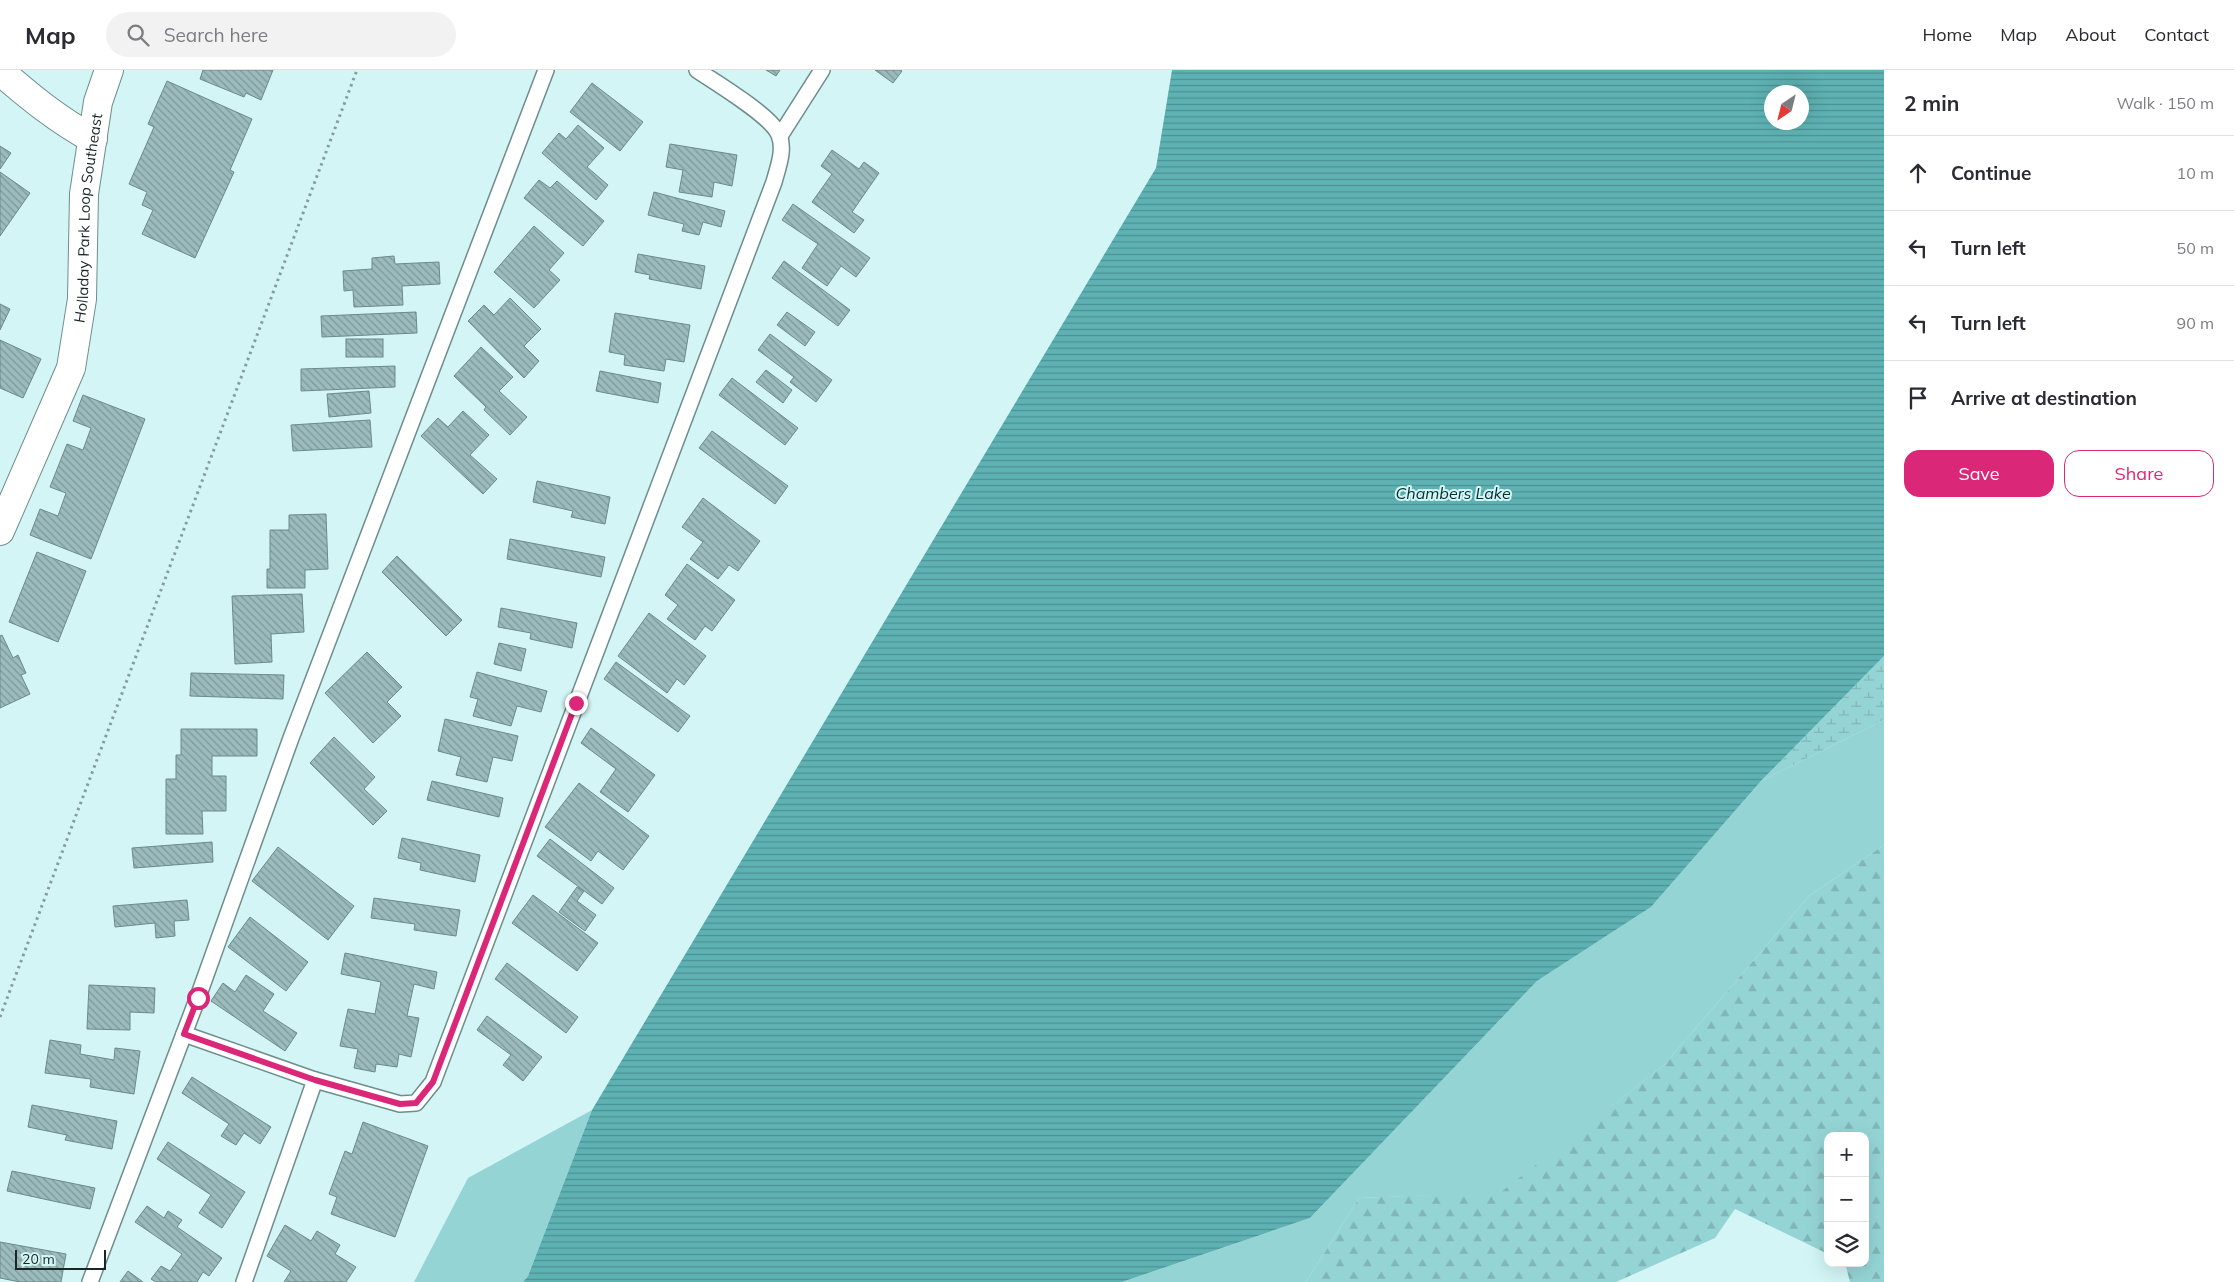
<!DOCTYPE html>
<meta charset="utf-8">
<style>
body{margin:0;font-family:Mulish,sans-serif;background:#f2f2f3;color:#2b2b33}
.controls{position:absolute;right:15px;bottom:15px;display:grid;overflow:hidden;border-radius:10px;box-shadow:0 5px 20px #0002}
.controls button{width:45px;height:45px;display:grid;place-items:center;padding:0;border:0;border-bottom:1px solid #e1e1e2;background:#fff;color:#2b2b33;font:25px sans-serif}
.compass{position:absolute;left:1764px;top:15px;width:45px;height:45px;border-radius:50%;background:#fff;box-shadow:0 5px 20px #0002;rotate:215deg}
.scale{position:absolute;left:15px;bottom:12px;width:91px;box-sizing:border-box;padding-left:5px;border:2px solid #192626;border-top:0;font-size:14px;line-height:18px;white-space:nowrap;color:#192626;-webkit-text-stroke:4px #d3f5f5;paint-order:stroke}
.stop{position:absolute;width:15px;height:15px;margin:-11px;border:4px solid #db2777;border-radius:50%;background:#fff}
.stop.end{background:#db2777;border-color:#fff;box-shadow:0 1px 5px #0008}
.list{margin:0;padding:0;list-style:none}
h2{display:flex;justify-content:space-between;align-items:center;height:65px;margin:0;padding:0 20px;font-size:21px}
h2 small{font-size:16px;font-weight:400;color:#7c7c81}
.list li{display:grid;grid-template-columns:32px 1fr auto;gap:15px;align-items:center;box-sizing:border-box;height:75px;padding:0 20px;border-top:1px solid #e1e1e2}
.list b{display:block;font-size:19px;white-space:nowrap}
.list em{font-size:16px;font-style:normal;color:#7c7c81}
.actions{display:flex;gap:10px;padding:15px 20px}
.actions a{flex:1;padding:11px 0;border:1px solid #db2777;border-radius:15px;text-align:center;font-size:18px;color:#db2777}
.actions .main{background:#db2777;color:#fff}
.icon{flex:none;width:28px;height:28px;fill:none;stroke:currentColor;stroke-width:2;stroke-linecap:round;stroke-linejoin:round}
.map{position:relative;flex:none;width:1884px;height:1212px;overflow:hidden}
header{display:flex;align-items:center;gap:30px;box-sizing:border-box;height:70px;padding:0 25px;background:#fff;border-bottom:1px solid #e1e1e2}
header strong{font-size:24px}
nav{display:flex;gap:28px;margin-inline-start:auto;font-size:18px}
.search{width:350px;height:45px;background:#f2f2f3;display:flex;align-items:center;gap:12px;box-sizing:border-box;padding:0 18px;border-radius:28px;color:#7c7c81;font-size:19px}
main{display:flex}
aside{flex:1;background:#fff}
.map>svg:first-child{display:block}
.grass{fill:#95d4d5}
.forest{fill:url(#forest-firs)}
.wetland{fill:url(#wetland-marsh)}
.water{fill:url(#water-rules);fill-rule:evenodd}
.building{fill:url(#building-back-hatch);stroke:#6b8a8b}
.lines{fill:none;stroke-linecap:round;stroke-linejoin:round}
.service-casing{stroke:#6e8d8d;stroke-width:18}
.minor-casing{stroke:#6e8d8d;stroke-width:30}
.path{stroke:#849d9d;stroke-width:3;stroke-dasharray:2.5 4;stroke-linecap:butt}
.service{stroke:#fff;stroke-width:15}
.minor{stroke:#fff;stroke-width:28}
.route{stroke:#db2777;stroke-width:6}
.labels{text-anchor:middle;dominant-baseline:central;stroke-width:4;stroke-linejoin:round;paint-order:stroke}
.street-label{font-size:15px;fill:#192626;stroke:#d3f5f5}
.water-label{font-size:16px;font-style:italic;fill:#043031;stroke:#d3f5f5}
</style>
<header>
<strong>Map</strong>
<div class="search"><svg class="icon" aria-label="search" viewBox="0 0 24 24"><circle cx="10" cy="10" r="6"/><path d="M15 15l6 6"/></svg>Search here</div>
<nav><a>Home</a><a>Map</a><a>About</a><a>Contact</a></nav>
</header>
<main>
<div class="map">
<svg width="1884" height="1212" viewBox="0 0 1884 1212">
<defs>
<pattern id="forest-firs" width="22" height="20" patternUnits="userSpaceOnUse" patternTransform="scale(1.25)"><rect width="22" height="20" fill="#95d4d5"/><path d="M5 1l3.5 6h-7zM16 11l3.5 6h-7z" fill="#80b6b7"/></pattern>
<pattern id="wetland-marsh" width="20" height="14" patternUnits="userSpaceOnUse" patternTransform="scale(1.25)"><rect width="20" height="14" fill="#95d4d5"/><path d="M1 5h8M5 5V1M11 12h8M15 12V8" fill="none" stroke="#80b6b7"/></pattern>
<pattern id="water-rules" width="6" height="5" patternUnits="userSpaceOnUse" patternTransform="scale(1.25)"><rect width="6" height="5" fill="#5eb2b4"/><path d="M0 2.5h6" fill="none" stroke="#4d9192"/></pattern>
<pattern id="building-back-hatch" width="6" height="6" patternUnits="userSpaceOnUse" patternTransform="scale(1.25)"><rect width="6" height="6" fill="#9bbbbc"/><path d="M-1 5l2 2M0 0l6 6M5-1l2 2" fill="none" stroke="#7e9899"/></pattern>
</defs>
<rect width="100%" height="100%" fill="#d3f5f5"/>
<g class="grass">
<polygon points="1884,650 1884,775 1809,826 1664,995 1501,1123 1359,1128 1306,1212 1122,1212 1310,1148 1537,911 1651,837 1761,711"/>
<polygon points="592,1040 528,1206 523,1212 414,1212 468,1108"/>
</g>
<polygon class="forest" points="1884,775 1884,1212 1850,1212 1845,1193 1865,1193 1865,1066 1828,1066 1828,1184 1735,1139 1715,1168 1616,1212 1306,1212 1359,1128 1501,1122 1664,995 1809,826"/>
<polygon class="wetland" points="1884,586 1884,650 1761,711"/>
<path class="water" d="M1172,0H1884V586L1761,711L1651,837L1537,911L1310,1148L1122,1212H523L528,1206L592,1040L1156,98ZM1772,22H1802V52H1772Z"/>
<g class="building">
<polygon points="203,0 273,0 261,30 246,23 244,27 200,9"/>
<polygon points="766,0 780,0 776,6"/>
<polygon points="875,0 900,0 902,1 893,13"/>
<polygon points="167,11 252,49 230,100 234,102 195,188 142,164 153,140 142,135 147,122 129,114 154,57 148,54"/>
<polygon points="592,13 643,52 620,81 570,42"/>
<polygon points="578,55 604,78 587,97 608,115 596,130 542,83 559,63 566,69"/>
<polygon points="670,74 737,85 732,116 714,112 712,127 679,122 683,100 666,97"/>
<polygon points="0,76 11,83 0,99"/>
<polygon points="832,80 859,99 864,92 879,103 852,142 864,150 854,163 812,132 832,104 821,96"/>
<polygon points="0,102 30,123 0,166"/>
<polygon points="539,110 550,118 557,111 604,151 583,176 524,128"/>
<polygon points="654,122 725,141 721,157 703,152 699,165 682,161 684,154 648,145"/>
<polygon points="793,134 870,188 856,207 841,196 827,216 802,198 818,174 782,150"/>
<polygon points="534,156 564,183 549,200 560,210 534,238 494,202"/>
<polygon points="638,184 705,196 701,219 649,209 650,205 635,202"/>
<polygon points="394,186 395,194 439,192 440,214 402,216 403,235 354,237 353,220 344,221 343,201 372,199 372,188"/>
<polygon points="784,191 850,240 838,256 772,208"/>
<polygon points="510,228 541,259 524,276 539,291 524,308 468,251 484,235 494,245"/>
<polygon points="0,234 10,239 0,260"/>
<polygon points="416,242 417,263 322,267 321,246"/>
<polygon points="787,242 815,262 805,276 777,255"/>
<polygon points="615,243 690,255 684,292 666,289 664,301 624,295 625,285 609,282"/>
<polygon points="770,264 832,310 816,332 790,312 794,307 758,280"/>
<rect x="346" y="269" width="37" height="18"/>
<polygon points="0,270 41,289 23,328 0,318"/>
<polygon points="481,277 513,307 499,321 527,347 510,365 484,340 486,337 454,306"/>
<polygon points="395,296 395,317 301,321 301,299"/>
<polygon points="766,300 792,320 783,333 756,312"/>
<polygon points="600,301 661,313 658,333 596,321"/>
<polygon points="732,308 798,358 785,375 719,325"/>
<polygon points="369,321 371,343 329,347 327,324"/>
<polygon points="83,325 145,349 91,489 30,465 40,439 58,446 66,423 50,417 67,374 83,380 91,358 73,351"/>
<polygon points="463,341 489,365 470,385 497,409 483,424 421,366 438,348 448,357"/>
<polygon points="370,350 372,377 293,381 291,355"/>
<polygon points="712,361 788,416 775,434 699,378"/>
<polygon points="537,411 610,427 605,454 571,447 573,441 533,432"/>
<polygon points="703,428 760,471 738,501 729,495 718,509 690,489 703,472 682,457"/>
<polygon points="326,444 328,499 305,500 305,518 267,518 267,499 270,499 270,460 289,460 289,445"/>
<polygon points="510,469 605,487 601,507 507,489"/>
<polygon points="37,482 86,501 58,572 9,552"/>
<polygon points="397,486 462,550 446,566 382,502"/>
<polygon points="687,494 735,530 712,561 705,556 695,570 667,549 678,535 665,525"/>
<polygon points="302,524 304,562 271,564 272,592 235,594 232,526"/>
<polygon points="501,538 577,553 572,578 530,569 531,563 498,557"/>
<polygon points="649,543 706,586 684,615 677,609 667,623 618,586"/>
<polygon points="2,565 13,588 18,585 26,603 21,605 30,624 0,638 0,566"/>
<polygon points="499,573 526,579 521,601 494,594"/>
<polygon points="367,582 402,617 387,632 401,646 373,673 325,623"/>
<polygon points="616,592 690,646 678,662 604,609"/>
<polygon points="477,602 547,621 541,642 517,636 511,656 473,646 478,629 470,627"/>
<polygon points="191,603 284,605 283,629 190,626"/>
<polygon points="445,649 518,666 512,691 493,687 487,712 456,705 461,687 438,681"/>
<polygon points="591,658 655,705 628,742 600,722 616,699 581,673"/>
<polygon points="181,659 257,659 257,686 212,686 212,706 226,706 226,741 202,741 203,764 166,764 166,709 176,709 176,685 181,685"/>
<polygon points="334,667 375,707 364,719 387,741 373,755 310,693"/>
<polygon points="432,711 503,728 499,747 427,730"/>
<polygon points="579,713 649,766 623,800 598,781 591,791 545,757"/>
<polygon points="402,768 480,785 475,812 420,800 421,793 398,788"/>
<polygon points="550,769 614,818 602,834 537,786"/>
<polygon points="212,772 213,792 134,798 132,778"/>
<polygon points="278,777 354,836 328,870 252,811"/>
<polygon points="577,817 584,821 577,831 596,845 585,861 559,842"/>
<polygon points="533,825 598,873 577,901 512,853"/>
<polygon points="374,828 460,840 456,866 414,860 415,854 371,848"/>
<polygon points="187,830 189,850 174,851 175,866 156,868 155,853 115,857 113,836"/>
<polygon points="250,847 308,892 286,921 228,877"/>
<polygon points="345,883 437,902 434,919 414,914 407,946 419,948 411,987 399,984 397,997 376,994 375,1002 354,998 358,979 340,976 348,939 375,944 381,912 341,904"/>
<polygon points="507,893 578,947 566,963 495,909"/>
<polygon points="246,905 274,924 263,941 297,963 285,981 211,931 223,913 235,922"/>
<polygon points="89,915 155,918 154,943 130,942 130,960 87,959"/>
<polygon points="487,946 542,987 523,1011 503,995 511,985 477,960"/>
<polygon points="50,970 81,975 80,984 114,990 115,978 140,981 134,1024 90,1017 91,1009 45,1003"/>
<polygon points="192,1007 271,1057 260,1074 244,1063 236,1075 221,1066 229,1054 182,1023"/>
<polygon points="32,1035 117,1051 112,1079 65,1070 67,1065 28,1057"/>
<polygon points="363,1052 428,1076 395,1167 331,1144 337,1127 329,1124 345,1081 352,1084"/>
<polygon points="168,1072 245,1122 222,1158 199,1143 211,1125 157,1089"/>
<polygon points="12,1101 95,1118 90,1139 7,1121"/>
<polygon points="147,1136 164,1148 168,1141 182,1150 177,1157 222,1188 209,1206 203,1202 197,1212 156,1212 151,1209 161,1196 170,1201 182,1184 135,1152"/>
<polygon points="285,1155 311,1171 317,1161 340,1175 335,1184 356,1197 346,1212 284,1212 291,1201 267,1186"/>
<polygon points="0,1172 66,1184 61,1212 20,1212 0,1208"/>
<polygon points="128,1201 143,1212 120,1212"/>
</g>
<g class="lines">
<g class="service-casing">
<g id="service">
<polyline points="780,66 822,0"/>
<polyline points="184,964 315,1010"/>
<polyline points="90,1212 198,927 291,668 546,0"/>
<path d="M244,1212L315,1010L400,1034L416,1033L433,1012L774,112C778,97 785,80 779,65C772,46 716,13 697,0"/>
</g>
</g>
<g class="minor-casing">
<g id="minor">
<path d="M0,1C30,27 58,50 93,69"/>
<path id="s1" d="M0,461L71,298L82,229L84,124L98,32L109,0"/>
</g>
</g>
<polyline class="path" points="0,947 357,0"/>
<use href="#service" class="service"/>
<use href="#minor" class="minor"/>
</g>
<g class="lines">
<polyline class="route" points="198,928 184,964 315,1010 400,1034 416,1033 433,1012 576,633"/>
</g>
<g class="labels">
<g class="street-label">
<text stroke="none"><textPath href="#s1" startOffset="329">Holladay Park Loop Southeast</textPath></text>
</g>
<g class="water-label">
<text x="1453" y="423">Chambers Lake</text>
</g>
</g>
</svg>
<div class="controls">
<button>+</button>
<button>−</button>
<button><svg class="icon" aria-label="layers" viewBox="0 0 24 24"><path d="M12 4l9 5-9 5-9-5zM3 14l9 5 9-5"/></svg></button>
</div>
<svg class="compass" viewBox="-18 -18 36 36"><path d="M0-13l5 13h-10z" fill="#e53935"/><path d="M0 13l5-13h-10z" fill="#7c7c81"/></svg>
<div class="scale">20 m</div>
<div class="stop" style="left:198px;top:928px"></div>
<div class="stop end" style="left:576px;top:633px"></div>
</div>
<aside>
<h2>2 min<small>Walk · 150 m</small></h2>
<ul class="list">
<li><svg class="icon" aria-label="ahead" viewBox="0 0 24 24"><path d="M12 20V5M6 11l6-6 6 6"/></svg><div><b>Continue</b></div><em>10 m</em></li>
<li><svg class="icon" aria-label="left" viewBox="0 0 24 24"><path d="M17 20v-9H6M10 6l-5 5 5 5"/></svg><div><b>Turn left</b></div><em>50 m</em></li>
<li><svg class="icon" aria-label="left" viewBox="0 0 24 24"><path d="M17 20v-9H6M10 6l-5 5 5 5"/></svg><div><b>Turn left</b></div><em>90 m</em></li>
<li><svg class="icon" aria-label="arrive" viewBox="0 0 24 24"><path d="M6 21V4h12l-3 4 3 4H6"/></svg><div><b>Arrive at destination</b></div></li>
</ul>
<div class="actions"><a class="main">Save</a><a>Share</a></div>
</aside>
</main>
